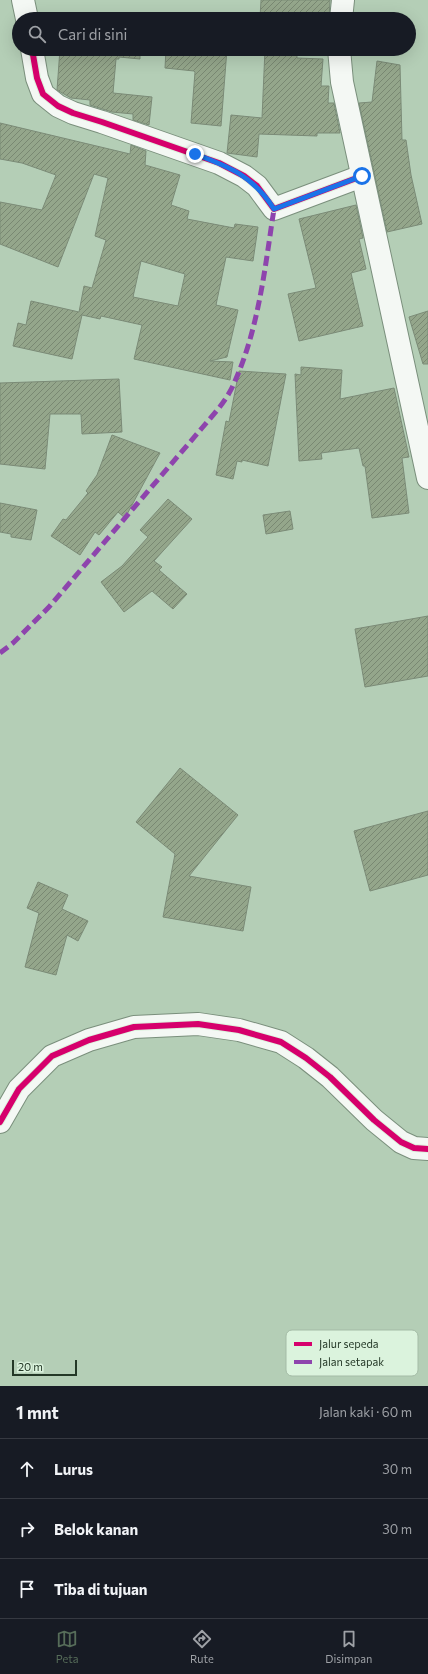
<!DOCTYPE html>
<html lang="id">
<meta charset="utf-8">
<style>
body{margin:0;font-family:Commissioner,sans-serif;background:#20242c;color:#f1f3f6}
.scale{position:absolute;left:12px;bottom:10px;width:65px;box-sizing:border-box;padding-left:4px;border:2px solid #243827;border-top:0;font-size:11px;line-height:14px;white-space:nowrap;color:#243827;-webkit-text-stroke:3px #dbf3dd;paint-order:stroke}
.stop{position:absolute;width:12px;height:12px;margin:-9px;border:3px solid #1a73e8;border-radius:50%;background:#fff}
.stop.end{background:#1a73e8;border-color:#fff;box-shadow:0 1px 4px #0008}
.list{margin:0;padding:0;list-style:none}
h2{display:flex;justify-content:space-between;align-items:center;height:52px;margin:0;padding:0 16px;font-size:17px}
h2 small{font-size:13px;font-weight:400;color:#9ea1a6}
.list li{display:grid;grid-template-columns:26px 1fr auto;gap:12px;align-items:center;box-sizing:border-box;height:60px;padding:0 16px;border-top:1px solid #363941}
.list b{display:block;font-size:15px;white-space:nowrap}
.list em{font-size:13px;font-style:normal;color:#9ea1a6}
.icon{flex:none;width:22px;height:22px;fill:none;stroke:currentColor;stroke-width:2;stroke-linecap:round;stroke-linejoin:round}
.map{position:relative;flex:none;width:428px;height:1386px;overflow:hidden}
.search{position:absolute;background:#171b24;box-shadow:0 4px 16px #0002;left:12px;right:12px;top:12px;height:44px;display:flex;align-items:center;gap:10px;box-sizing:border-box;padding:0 14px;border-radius:22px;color:#9ea1a6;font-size:15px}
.sheet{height:232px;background:#171b24}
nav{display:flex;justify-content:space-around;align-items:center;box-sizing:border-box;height:56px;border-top:1px solid #363941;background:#171b24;font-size:11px;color:#9ea1a6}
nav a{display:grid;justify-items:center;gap:2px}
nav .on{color:#566c59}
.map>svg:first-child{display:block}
.building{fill:url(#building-hatch);stroke:#7b8b77;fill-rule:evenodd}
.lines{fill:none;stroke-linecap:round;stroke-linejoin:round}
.minor-casing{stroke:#7a8f7c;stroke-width:24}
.major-casing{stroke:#7a8f7c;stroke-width:24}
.minor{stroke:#f4f8f4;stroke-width:22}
.major{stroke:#f4f8f4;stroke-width:22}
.quiet{stroke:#8e44ad;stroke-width:5;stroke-dasharray:10 5;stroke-linecap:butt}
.cycleway-casing{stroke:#dbf3dd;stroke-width:8}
.cycleway{stroke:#d6006c;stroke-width:6}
.route{stroke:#1a73e8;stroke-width:5}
.key{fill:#dbf3dd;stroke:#a4bba6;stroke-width:1}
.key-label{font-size:11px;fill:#243827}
</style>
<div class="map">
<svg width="428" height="1386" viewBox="0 0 428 1386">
<defs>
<pattern id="building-hatch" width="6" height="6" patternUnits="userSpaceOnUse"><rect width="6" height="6" fill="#94a68b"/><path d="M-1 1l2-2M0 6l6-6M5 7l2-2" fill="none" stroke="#798872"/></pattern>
</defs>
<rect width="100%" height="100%" fill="#b4ceb6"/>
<g class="building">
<polygon points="261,0 330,0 329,19 266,19 266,18 260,18"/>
<polygon points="94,15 122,18 122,19 93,19"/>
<polygon points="60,49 140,49 140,59 119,57 119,59 116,59 113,93 152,97 149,125 133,120 133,114 112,112 90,105 90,100 71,98 57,90"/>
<polygon points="166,49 227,49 221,126 191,123 195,72 194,71 165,68"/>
<polygon points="265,49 297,49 297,58 323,59 321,86 329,86 328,103 334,103 340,133 317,133 317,136 259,134 257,157 227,153 231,115 262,118"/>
<polygon points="377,61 400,65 402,140 406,140 411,175 422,224 387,232 359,103 372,102"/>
<path d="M0,123L130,154L131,145L146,151L145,165L180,175L171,205L189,211L187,219L234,228L235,224L258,227L253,261L226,257L216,305L238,310L227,357L210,361L233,362L230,380L134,359L142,325L101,316L100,319L82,315L72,359L13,346L18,323L26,325L31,301L79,312L84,286L92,288L106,240L95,236L108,178L94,174L58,267L0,244V202L42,210L56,175L22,163L0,159ZM141,261L185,274L178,306L133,297Z"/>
<polygon points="356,205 363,238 359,239 366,269 351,273 363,326 299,341 288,294 316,288 299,219"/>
<polygon points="428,311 428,364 423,364 409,317"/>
<polygon points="301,367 342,370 340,399 394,388 409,457 402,458 409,513 372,518 365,466 363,466 359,448 321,453 322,459 299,461 295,374 301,375"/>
<polygon points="239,371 286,374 268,466 242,460 242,462 237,461 233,479 216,475 226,421 229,422"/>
<polygon points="119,379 122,432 82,434 81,414 50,414 45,469 0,464 0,383"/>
<polygon points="112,435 160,453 125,518 118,512 99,535 95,532 80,555 51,536 63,519 66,520 88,493 86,491 97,475"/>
<polygon points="168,499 192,519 154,561 162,567 159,570 187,594 173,609 152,591 124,612 101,582 122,566 148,537 140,530"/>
<polygon points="0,503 37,510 31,540 11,537 11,534 0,532"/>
<polygon points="290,511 293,529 266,534 263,515"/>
<polygon points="428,616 428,676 365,687 355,629"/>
<polygon points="180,768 238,815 189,876 251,887 243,931 163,917 175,854 136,822"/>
<polygon points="428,811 428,875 370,891 354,831"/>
<polygon points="38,882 68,895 62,909 88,921 78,941 67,935 56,975 25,967 39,913 27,908"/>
</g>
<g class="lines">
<g class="minor-casing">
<g id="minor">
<polyline points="23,0 27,19"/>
<polyline points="32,49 37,78 43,94 58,106 73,113 102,122 219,163 244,176 257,186 274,209 362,176"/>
<polyline points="0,1122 19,1089 52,1056 89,1040 134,1027 198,1024 239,1030 281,1042 306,1058 330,1077 374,1120 401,1142 414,1148 428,1149"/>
</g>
</g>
<g class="major-casing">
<g id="major">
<polyline points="341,19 343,0"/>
<polyline points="339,49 342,82 428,478"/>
</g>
</g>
<use href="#minor" class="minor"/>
<use href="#major" class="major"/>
<path class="quiet" d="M0,653L13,643L49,607L202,428C214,414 228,399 235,381C259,327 265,267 274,209"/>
<g class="cycleway-casing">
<g id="cycleway">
<polyline points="32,49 37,78 43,94 58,106 73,113 102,122 219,163 244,176 257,186 274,209 362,176"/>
<polyline points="0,1122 19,1089 52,1056 89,1040 134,1027 198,1024 239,1030 281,1042 306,1058 330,1077 374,1120 401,1142 414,1148 428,1149"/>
</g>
</g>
<use href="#cycleway" class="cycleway"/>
</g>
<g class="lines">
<path class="route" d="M195,154C230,167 253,176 274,209L362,176"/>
</g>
<rect x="286" y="1330" width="132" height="46" rx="6" class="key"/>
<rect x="294" y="1342" width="18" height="4" fill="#d6006c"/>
<rect x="294" y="1360" width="18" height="4" fill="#8e44ad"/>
<g class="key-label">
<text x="319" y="1348">Jalur sepeda</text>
<text x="319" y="1366">Jalan setapak</text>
</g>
</svg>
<div class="scale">20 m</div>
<div class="stop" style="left:362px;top:176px"></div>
<div class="stop end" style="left:195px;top:154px"></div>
<div class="search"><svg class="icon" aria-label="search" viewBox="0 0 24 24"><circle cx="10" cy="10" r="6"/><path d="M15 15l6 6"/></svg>Cari di sini</div>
</div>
<section class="sheet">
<h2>1 mnt<small>Jalan kaki · 60 m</small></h2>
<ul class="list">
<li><svg class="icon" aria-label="ahead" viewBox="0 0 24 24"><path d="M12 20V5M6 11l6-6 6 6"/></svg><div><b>Lurus</b></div><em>30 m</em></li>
<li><svg class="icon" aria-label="right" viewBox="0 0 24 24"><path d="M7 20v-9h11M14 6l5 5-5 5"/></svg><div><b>Belok kanan</b></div><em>30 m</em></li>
<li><svg class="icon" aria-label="arrive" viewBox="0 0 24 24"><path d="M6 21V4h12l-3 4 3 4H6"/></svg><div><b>Tiba di tujuan</b></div></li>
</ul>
</section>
<nav>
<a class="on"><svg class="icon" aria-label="map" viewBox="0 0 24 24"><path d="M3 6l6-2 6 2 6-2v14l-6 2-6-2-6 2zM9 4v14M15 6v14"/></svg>Peta</a>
<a><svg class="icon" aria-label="directions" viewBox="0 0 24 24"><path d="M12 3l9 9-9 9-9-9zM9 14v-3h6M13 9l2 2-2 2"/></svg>Rute</a>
<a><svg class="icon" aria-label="saved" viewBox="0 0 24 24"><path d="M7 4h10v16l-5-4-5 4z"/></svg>Disimpan</a>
</nav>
